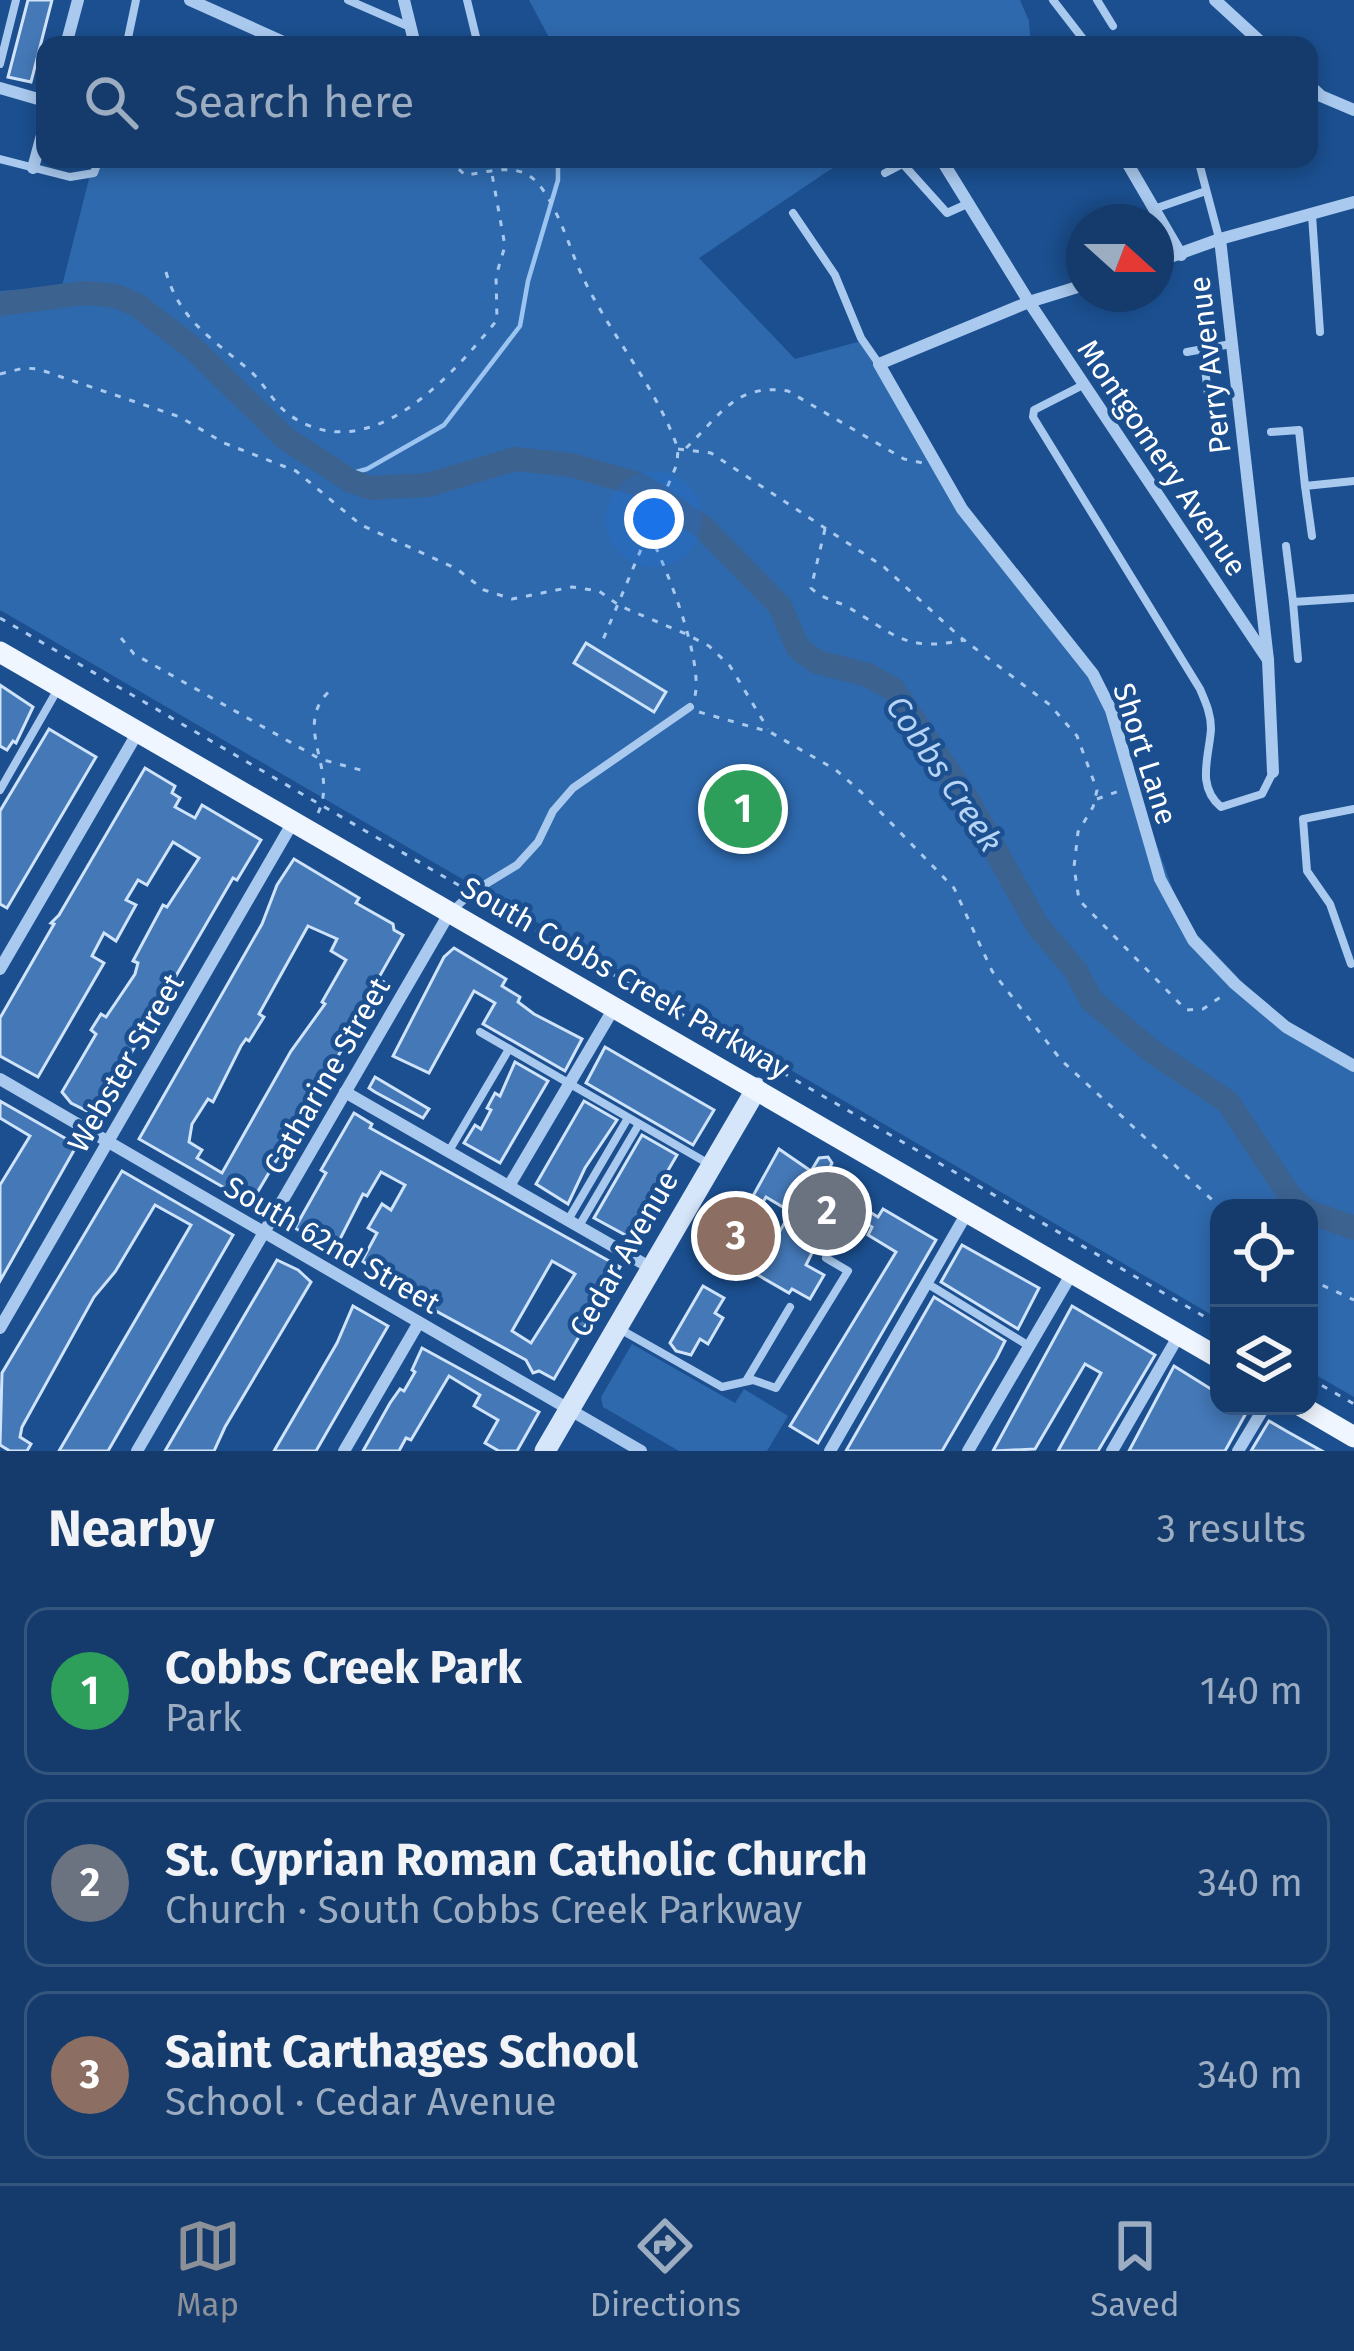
<!DOCTYPE html>
<meta charset="utf-8">
<style>
body{margin:0;font-family:"Fira Sans",sans-serif;background:#214673;color:#f1f3f6}
.controls{position:absolute;right:36px;bottom:36px;display:grid;overflow:hidden;border-radius:24px;box-shadow:0 6px 18px #0003}
.controls button{width:108px;height:108px;display:grid;place-items:center;padding:0;border:0;border-bottom:3px solid #33557e;background:#143b6b;color:#f1f3f6;font:60px sans-serif}
.compass{position:absolute;left:1066px;top:204px;width:108px;height:108px;border-radius:50%;background:#143b6b;box-shadow:0 6px 18px #0003;rotate:111deg}
.you{position:absolute;left:654px;top:519px;width:42px;height:42px;margin:-30px;border:9px solid #fff;border-radius:50%;background:#1a73e8;box-shadow:0 0 0 18px #1a73e833}
.badge{display:grid;place-items:center;width:78px;height:78px;border-radius:50%;background:#8c9099;color:#fff;font-size:39px;font-weight:700}
.pin{position:absolute;translate:-50% -50%;border:6px solid #fff;box-shadow:0 3px 12px #0006}
.list{margin:0;padding:0;list-style:none}
h2{display:flex;justify-content:space-between;align-items:center;height:156px;margin:0;padding:0 48px;font-size:51px}
h2 small{font-size:39px;font-weight:400;color:#9dadc1}
.list li{display:grid;grid-template-columns:78px 1fr auto;gap:36px;align-items:center;box-sizing:border-box;height:168px;margin:0 24px 24px;padding:0 24px;border:3px solid #33557e;border-radius:24px}
.list b{display:block;font-size:45px;white-space:nowrap}
.list p{margin:0;font-size:39px;white-space:nowrap;color:#9dadc1}
.list em{font-size:39px;font-style:normal;color:#9dadc1}
.icon{flex:none;width:66px;height:66px;fill:none;stroke:currentColor;stroke-width:2;stroke-linecap:round;stroke-linejoin:round}
.map{position:relative;flex:none;width:1354px;height:1451px;overflow:hidden}
.search{position:absolute;background:#143b6b;box-shadow:0 6px 18px #0003;left:36px;right:36px;top:36px;height:132px;display:flex;align-items:center;gap:30px;box-sizing:border-box;padding:0 42px;border-radius:24px;color:#9dadc1;font-size:45px}
.sheet{height:732px;background:#143b6b}
nav{display:flex;justify-content:space-around;align-items:center;box-sizing:border-box;height:168px;border-top:3px solid #33557e;background:#143b6b;font-size:33px;color:#9dadc1}
nav a{display:grid;justify-items:center;gap:6px}
nav .on{color:#8c9099}
.map>svg:first-child{display:block}
.green{fill:#2e69ad}
.lines{fill:none;stroke-linecap:round;stroke-linejoin:round}
.stream{stroke:#9cc4f0;stroke-width:4.5}
.river{stroke:#3c6290;stroke-width:24}
.building{fill:#4478b7;stroke:#cfe3fa;stroke-width:3;fill-rule:evenodd}
.path{stroke:#a9c9ee;stroke-width:3;stroke-dasharray:6 9;stroke-linecap:butt}
.lane{stroke:#a9c9ee;stroke-width:8}
.street{stroke:#a9c9ee;stroke-width:12}
.secondary{stroke:#d6e6fa;stroke-width:21}
.primary{stroke:#f0f6ff;stroke-width:21}
.labels{text-anchor:middle;dominant-baseline:central;stroke-width:9;stroke-linejoin:round;paint-order:stroke}
.street-label{font-size:30px;fill:#fff;stroke:#1b4f8f}
.water-label{font-size:33px;font-style:italic;fill:#b5d3f5;stroke:#1b4f8f}
</style>
<div class="map">
<svg width="1354" height="1451" viewBox="0 0 1354 1451">
<rect width="100%" height="100%" fill="#1b4f8f"/>
<g class="green">
<polygon points="529,0 1020,0 1029,21 1030,37 1018,45 553,45"/>
<polygon points="94,159 846,159 699,258 795,359 865,340 987,543 1104,697 1184,921 1276,1017 1354,1064 1354,1397 1309,1371 1309,1208 1219,1208 1219,1319 0,610 0,291 62,286"/>
<polygon points="632,1344 735,1403 744,1389 788,1416 767,1451 679,1451 603,1407 601,1397"/>
</g>
<g class="lines">
<polyline class="stream" points="342,476 367,469 444,425 520,326 528,281 558,180 558,159"/>
<g class="river">
<polyline points="0,304 84,293 116,296 137,305 193,348 285,438 351,481 371,488 428,485 515,459 571,465 641,485 704,528 780,606 798,648 817,662 868,675 893,689 970,804 1037,925 1076,971 1091,1000 1154,1053 1228,1102 1290,1196 1303,1208"/>
<polyline points="1309,1212 1354,1228"/>
</g>
</g>
<g class="building">
<polygon points="28,0 52,0 31,82 8,77"/>
<polygon points="586,643 666,692 654,712 574,663"/>
<polygon points="0,685 33,707 16,743 13,741 7,750 0,746"/>
<polygon points="49,729 96,757 7,908 0,904 0,811"/>
<polygon points="145,768 175,786 172,793 180,798 175,807 195,818 202,805 261,840 237,880 233,878 95,1115 71,1103 62,1092 96,1034 91,1030 101,1014 106,1017 135,974 138,963 133,961 163,905 167,907 199,858 173,842 147,885 138,880 126,900 136,905 116,941 104,933 92,956 104,963 38,1077 0,1056 0,1018 54,924 51,923 59,915"/>
<path d="M294,859L359,898L356,903L393,924L394,930L403,935L378,979L384,982L360,1024L356,1022L344,1039L347,1041L251,1203L139,1139L262,924L277,885ZM308,926L337,939L331,951L346,960L322,1002L325,1004L291,1051L222,1173L197,1158L202,1150L189,1142L192,1124L208,1099L213,1102L241,1046L246,1039L249,1041L264,1017L259,1014Z"/>
<polygon points="454,948 506,979 502,986 520,997 518,1002 534,1014 582,1039 565,1071 483,1024 495,1003 474,991 429,1073 393,1056 444,957"/>
<polygon points="605,1047 714,1110 693,1145 586,1083"/>
<polygon points="515,1062 548,1081 500,1163 464,1143 475,1125 481,1129 491,1110 487,1108 495,1093 500,1096"/>
<polygon points="375,1077 429,1109 423,1118 375,1092 369,1088"/>
<polygon points="0,1101 77,1145 0,1281 0,1185 30,1136 0,1118"/>
<polygon points="584,1101 617,1120 585,1168 568,1204 536,1184"/>
<path d="M354,1113L372,1124L370,1128L620,1267L554,1379L539,1371L533,1373L526,1360L390,1286L392,1279L362,1261L377,1233L368,1228L382,1204L391,1210L405,1185L381,1172L367,1196L363,1194L339,1241L343,1244L334,1252L295,1228L326,1173L321,1170ZM552,1261L575,1274L531,1343L512,1331Z"/>
<polygon points="642,1135 677,1155 629,1237 594,1218"/>
<polygon points="779,1149 811,1171 819,1158 828,1157 832,1163 828,1171 867,1194 860,1206 878,1217 883,1209 936,1240 818,1443 790,1426 896,1252 868,1235 872,1227 854,1216 834,1250 818,1241 806,1265 824,1275 810,1299 792,1289 789,1293 718,1252 740,1215 777,1236 791,1212 766,1197 763,1202 753,1196"/>
<polygon points="122,1171 233,1235 108,1451 59,1451 191,1225 155,1205 115,1272 94,1297 22,1427 20,1437 31,1444 27,1451 10,1451 0,1445 2,1373"/>
<polygon points="962,1245 1039,1288 1018,1329 941,1282"/>
<polygon points="277,1260 298,1270 311,1282 225,1427 214,1451 165,1451"/>
<polygon points="703,1286 724,1298 715,1313 723,1318 708,1344 700,1339 691,1355 676,1351 670,1343"/>
<polygon points="934,1297 1005,1341 997,1357 942,1451 846,1451"/>
<polygon points="353,1306 388,1326 316,1451 274,1451 337,1343"/>
<polygon points="1072,1306 1155,1355 1098,1451 1058,1451 1101,1373 1085,1364 1035,1449 993,1451"/>
<polygon points="422,1348 539,1412 517,1451 499,1451 485,1443 498,1420 474,1406 480,1395 449,1376 411,1440 406,1438 399,1451 363,1451 390,1403 400,1389 404,1391 415,1372 412,1370"/>
<polygon points="1174,1366 1219,1394 1219,1406 1250,1406 1225,1451 1129,1451"/>
<polygon points="1269,1421 1288,1432 1322,1451 1251,1451"/>
</g>
<g class="lines">
<g class="path">
<path d="M448,159L465,175C485,173 509,164 528,175C548,186 565,233 573,254C599,324 654,379 678,449L677,464L602,642"/>
<path d="M166,272C179,319 212,339 248,369C264,382 273,404 291,416C370,469 451,377 497,320L496,276L505,246L492,174"/>
<polyline points="0,374 24,368 38,369 180,417 224,443 296,471 361,525 457,569 484,590 512,599 572,587 599,591 620,606 686,634 709,646 730,666 768,729"/>
<path d="M686,448C721,415 735,383 788,391L904,459L923,463"/>
<polyline points="678,449 711,453 884,567 960,637 1050,705 1077,736 1097,790 1093,807 1078,832 1074,867 1079,900 1186,1010 1203,1009 1225,994"/>
<path d="M825,529L811,588C821,598 833,600 846,606C894,633 903,653 964,640"/>
<path d="M649,533C667,569 703,659 695,696"/>
<polyline points="0,618 460,886"/>
<polyline points="121,638 134,654 320,759 368,772"/>
<polyline points="699,712 770,732 836,770 861,792 954,888 992,971 1061,1060 1221,1208"/>
<polyline points="1097,799 1122,790"/>
<path d="M318,813C340,768 288,724 334,687"/>
<polyline points="484,900 1219,1325"/>
<polyline points="1309,1279 1354,1300"/>
<polyline points="1309,1378 1354,1404"/>
</g>
<g class="lane">
<polyline points="136,0 128,38 143,45"/>
<polyline points="348,0 410,27"/>
<polyline points="467,0 478,45"/>
<polyline points="1053,0 1087,44"/>
<polyline points="1097,0 1113,26"/>
<polyline points="0,64 16,0"/>
<polyline points="0,159 70,177 94,173 99,159"/>
<polyline points="1198,159 1219,238"/>
<polyline points="903,164 947,213 967,204"/>
<polyline points="885,173 912,159"/>
<polyline points="1154,209 1206,191"/>
<polyline points="793,213 835,275 861,338 879,364"/>
<polyline points="1312,215 1320,332"/>
<polyline points="1203,349 1208,395"/>
<polyline points="1187,352 1231,344"/>
<path d="M1083,385L1034,410L1033,417L1200,689C1206,703 1211,714 1211,729C1209,758 1196,786 1221,807L1262,794L1273,772"/>
<polyline points="1271,432 1299,430 1305,486 1354,481"/>
<polyline points="1305,486 1312,536"/>
<polyline points="1286,546 1293,602"/>
<polyline points="1298,659 1293,602 1354,598"/>
<polyline points="0,790 59,687"/>
<polyline points="454,909 471,893 517,865 538,842 553,811 573,788 690,707"/>
<polyline points="1351,964 1330,904 1307,871 1303,819 1354,809"/>
<polyline points="480,1032 709,1164"/>
<polyline points="449,1151 509,1049"/>
<polyline points="568,1220 628,1118"/>
<polyline points="579,1226 639,1124"/>
<polyline points="928,1284 1029,1346"/>
<polyline points="618,1328 722,1387 753,1380 776,1388 848,1271 826,1258"/>
<polyline points="746,1381 790,1307"/>
</g>
<g class="street">
<polyline points="190,0 290,45"/>
<polyline points="404,0 415,45"/>
<polyline points="1215,0 1264,45"/>
<polyline points="66,45 78,0"/>
<polyline points="1309,85 1321,96 1354,110"/>
<polyline points="0,88 45,101"/>
<polyline points="941,159 1029,302 1268,660"/>
<polyline points="1125,159 1181,255"/>
<polyline points="33,168 45,124"/>
<polyline points="1220,239 1268,660 1273,772"/>
<polyline points="1156,262 1220,239 1354,202"/>
<polyline points="1084,285 1029,302 879,364 962,509 1093,674 1111,710 1160,879 1193,940 1235,984 1286,1027 1354,1066"/>
<polyline points="0,969 138,732"/>
<polyline points="0,1079 641,1451"/>
<polyline points="345,1092 651,1268"/>
<polyline points="509,1186 614,1008"/>
<polyline points="0,1328 293,822"/>
<polyline points="137,1451 450,912"/>
<polyline points="344,1451 418,1324"/>
<polyline points="830,1451 968,1211"/>
<polyline points="968,1451 1072,1273"/>
<polyline points="1112,1451 1179,1335"/>
<polyline points="1238,1451 1265,1406"/>
</g>
<polyline class="secondary" points="545,1451 757,1088"/>
<g class="primary">
<polyline points="0,652 1219,1358"/>
<polyline points="1301,1406 1354,1437"/>
</g>
</g>
<g class="labels">
<g class="street-label">
<text transform="translate(1210 365) rotate(-97)">Perry Avenue</text>
<text transform="translate(1162 458) rotate(56)">Montgomery Avenue</text>
<text transform="translate(1145 754) rotate(72)">Short Lane</text>
<text transform="translate(625 978) rotate(30)">South Cobbs Creek Parkway</text>
<text transform="translate(126 1063) rotate(-60)">Webster Street</text>
<text transform="translate(327 1076) rotate(-60)">Catharine Street</text>
<text transform="translate(332 1245) rotate(30)">South 62nd Street</text>
<text transform="translate(624 1254) rotate(-60)">Cedar Avenue</text>
</g>
<g class="water-label">
<text transform="translate(944 774) rotate(56)">Cobbs Creek</text>
</g>
</g>
</svg>
<div class="controls">
<button><svg class="icon" aria-label="locate" viewBox="0 0 24 24"><circle cx="12" cy="12" r="6"/><path d="M12 2v4M12 18v4M2 12h4M18 12h4"/></svg></button>
<button><svg class="icon" aria-label="layers" viewBox="0 0 24 24"><path d="M12 4l9 5-9 5-9-5zM3 14l9 5 9-5"/></svg></button>
</div>
<svg class="compass" viewBox="-18 -18 36 36"><path d="M0-13l5 13h-10z" fill="#e53935"/><path d="M0 13l5-13h-10z" fill="#9dadc1"/></svg>
<div class="you"></div>
<div class="pin badge" style="left:743px;top:809px;background:#2e9e5b">1</div>
<div class="pin badge" style="left:827px;top:1211px;background:#6b7280">2</div>
<div class="pin badge" style="left:736px;top:1236px;background:#8d6e63">3</div>
<div class="search"><svg class="icon" aria-label="search" viewBox="0 0 24 24"><circle cx="10" cy="10" r="6"/><path d="M15 15l6 6"/></svg>Search here</div>
</div>
<section class="sheet">
<h2>Nearby<small>3 results</small></h2>
<ul class="list">
<li><span class="badge" style="background:#2e9e5b">1</span><div><b>Cobbs Creek Park</b><p>Park</p></div><em>140 m</em></li>
<li><span class="badge" style="background:#6b7280">2</span><div><b>St. Cyprian Roman Catholic Church</b><p>Church · South Cobbs Creek Parkway</p></div><em>340 m</em></li>
<li><span class="badge" style="background:#8d6e63">3</span><div><b>Saint Carthages School</b><p>School · Cedar Avenue</p></div><em>340 m</em></li>
</ul>
</section>
<nav>
<a class="on"><svg class="icon" aria-label="map" viewBox="0 0 24 24"><path d="M3 6l6-2 6 2 6-2v14l-6 2-6-2-6 2zM9 4v14M15 6v14"/></svg>Map</a>
<a><svg class="icon" aria-label="directions" viewBox="0 0 24 24"><path d="M12 3l9 9-9 9-9-9zM9 14v-3h6M13 9l2 2-2 2"/></svg>Directions</a>
<a><svg class="icon" aria-label="saved" viewBox="0 0 24 24"><path d="M7 4h10v16l-5-4-5 4z"/></svg>Saved</a>
</nav>
